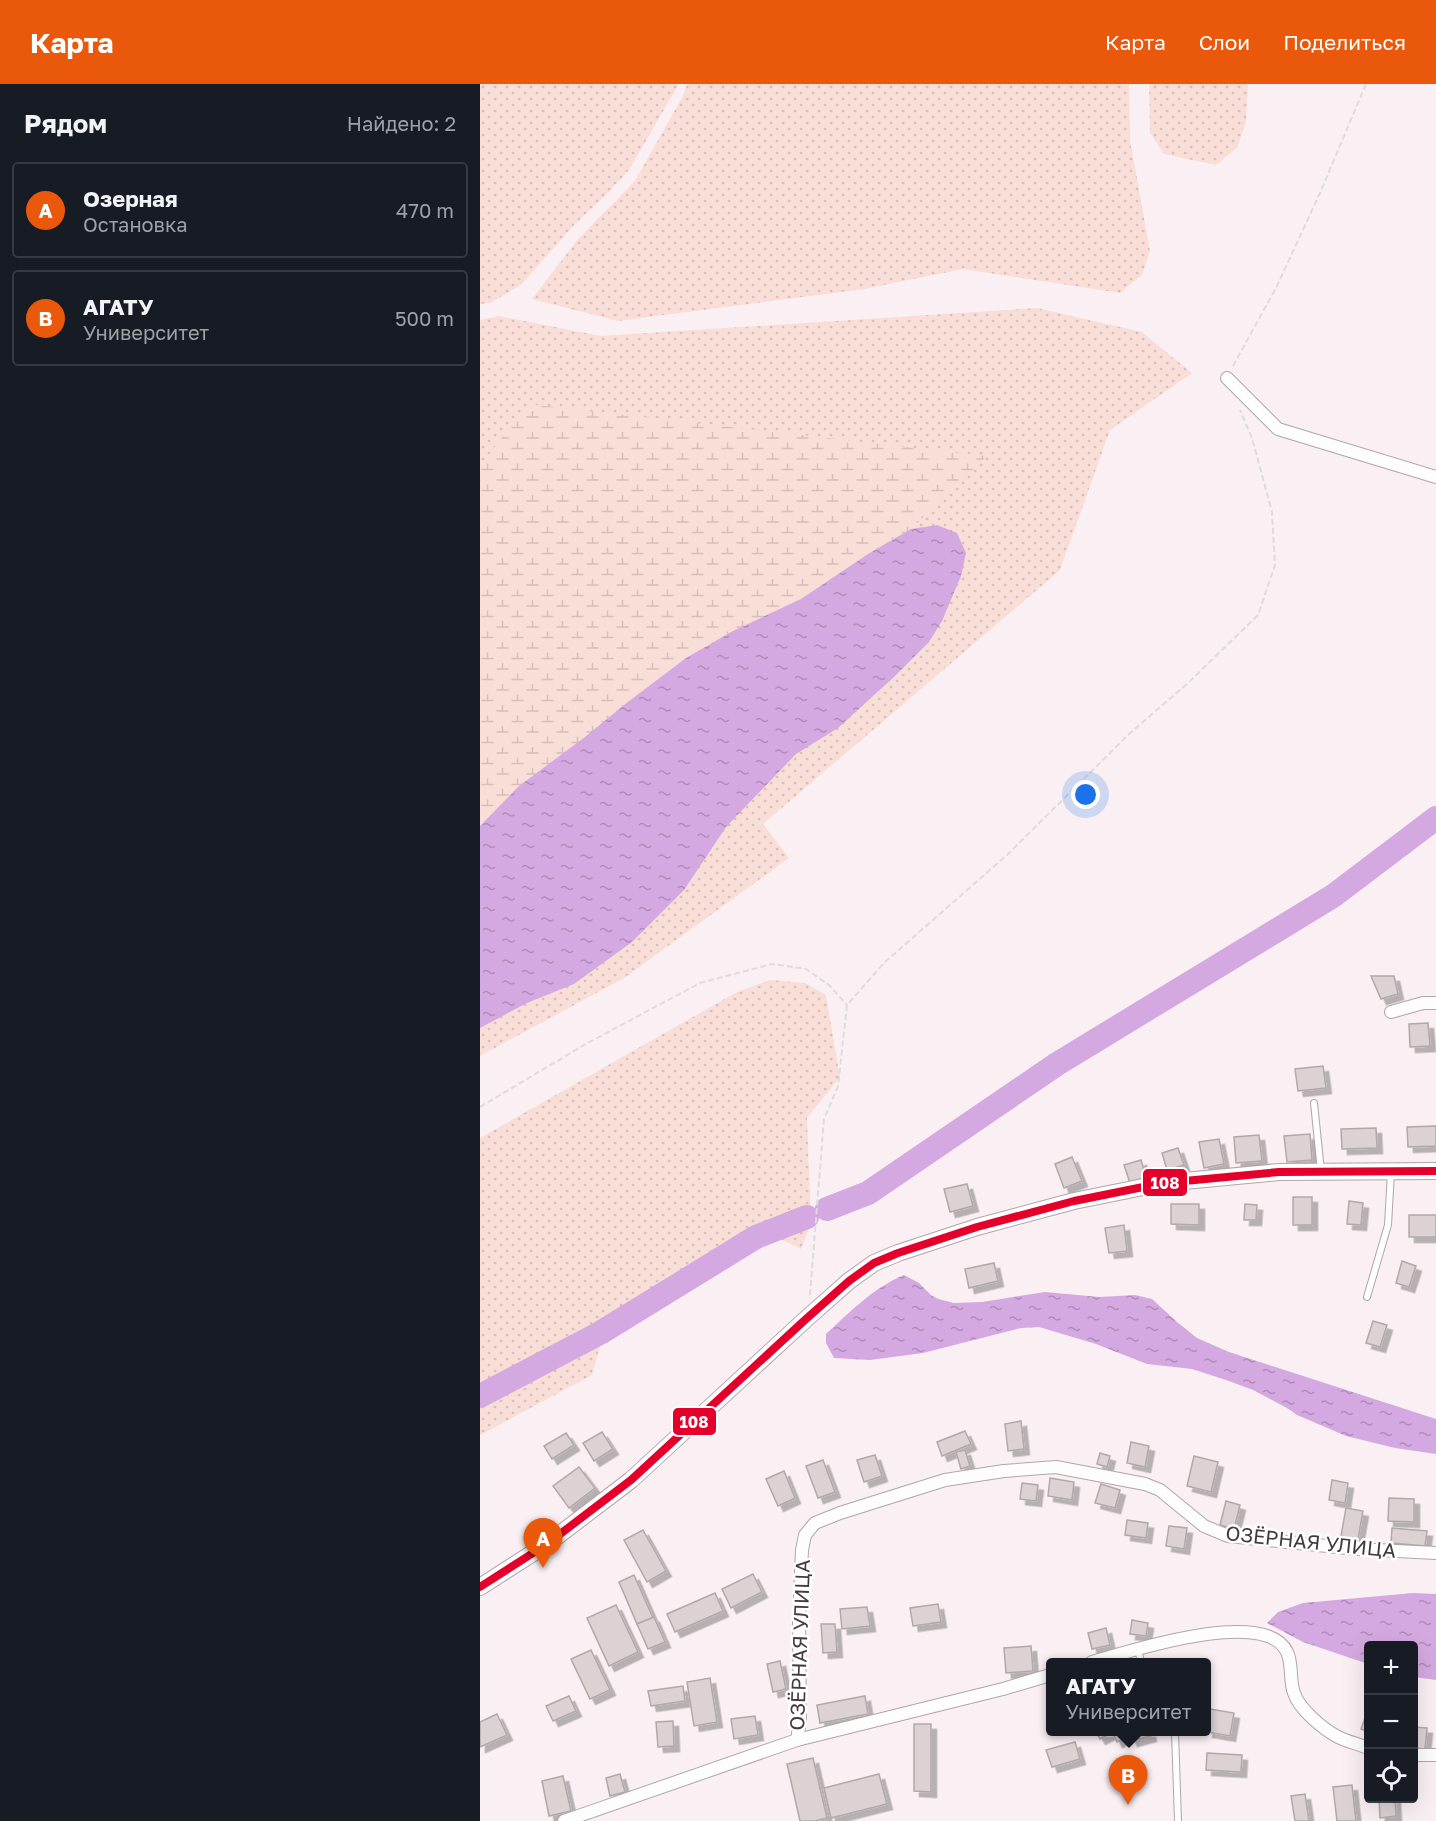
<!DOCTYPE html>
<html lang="ru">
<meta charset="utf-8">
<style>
body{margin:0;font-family:"Golos Text",sans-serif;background:#20242c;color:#f1f3f6}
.controls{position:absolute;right:18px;bottom:18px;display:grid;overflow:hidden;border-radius:6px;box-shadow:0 6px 24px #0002}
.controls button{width:54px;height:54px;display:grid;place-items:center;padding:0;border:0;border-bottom:2px solid #363941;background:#171b24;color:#f1f3f6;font:30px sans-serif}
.you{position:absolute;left:606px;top:711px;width:21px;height:21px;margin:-15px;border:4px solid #fff;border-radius:50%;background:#1a73e8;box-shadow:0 0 0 9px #1a73e833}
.badge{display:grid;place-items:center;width:39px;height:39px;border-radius:50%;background:#ea580c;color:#fff;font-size:20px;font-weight:700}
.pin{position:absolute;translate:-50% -50px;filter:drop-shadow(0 2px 3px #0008)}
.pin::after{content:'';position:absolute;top:32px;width:21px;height:18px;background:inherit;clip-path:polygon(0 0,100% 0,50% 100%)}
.popup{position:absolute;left:566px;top:1574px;width:165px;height:78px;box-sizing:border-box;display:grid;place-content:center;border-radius:6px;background:#171b24;filter:drop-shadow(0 2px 4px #0005);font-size:20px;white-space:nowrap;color:#9ea1a6}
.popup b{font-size:22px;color:#f1f3f6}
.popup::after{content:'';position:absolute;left:50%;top:100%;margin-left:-12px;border:12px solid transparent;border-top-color:#171b24}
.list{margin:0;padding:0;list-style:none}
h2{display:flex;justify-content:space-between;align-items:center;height:78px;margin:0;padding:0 24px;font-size:26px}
h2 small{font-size:20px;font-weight:400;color:#9ea1a6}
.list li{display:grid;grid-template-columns:39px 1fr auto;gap:18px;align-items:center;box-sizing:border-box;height:96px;margin:0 12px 12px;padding:0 12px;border:2px solid #363941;border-radius:6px}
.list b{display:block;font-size:22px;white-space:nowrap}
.list p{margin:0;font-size:20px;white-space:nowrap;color:#9ea1a6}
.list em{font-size:20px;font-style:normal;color:#9ea1a6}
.icon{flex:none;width:33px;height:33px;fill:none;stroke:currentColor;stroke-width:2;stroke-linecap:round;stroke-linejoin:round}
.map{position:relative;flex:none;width:956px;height:1737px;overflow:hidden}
header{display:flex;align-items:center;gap:36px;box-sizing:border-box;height:84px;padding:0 30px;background:#ea580c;color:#fff}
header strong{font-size:28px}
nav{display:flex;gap:33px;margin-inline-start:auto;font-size:21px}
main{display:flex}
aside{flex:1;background:#171b24}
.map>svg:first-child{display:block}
.grass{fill:url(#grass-dots)}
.wetland{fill:url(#wetland-marsh)}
.water{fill:url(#water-ripples)}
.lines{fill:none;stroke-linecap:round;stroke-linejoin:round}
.river{stroke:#d4a9e1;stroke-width:24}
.building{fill:#dcd2d4;stroke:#b1a8aa;stroke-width:1.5;filter:url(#shadow)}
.lane-casing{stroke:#afa6a8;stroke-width:8}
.street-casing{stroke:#afa6a8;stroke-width:14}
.secondary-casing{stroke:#afa6a8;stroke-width:18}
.path{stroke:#dedbdc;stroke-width:2;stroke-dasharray:6 3;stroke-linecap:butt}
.lane{stroke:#fefdfd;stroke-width:6}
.street{stroke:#fefdfd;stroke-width:12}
.secondary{stroke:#fefdfd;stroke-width:16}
.bus-1-casing{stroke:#fff;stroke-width:12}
.bus-1{stroke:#e4002b;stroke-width:8}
.labels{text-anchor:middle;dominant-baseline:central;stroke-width:5;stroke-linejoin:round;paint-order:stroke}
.street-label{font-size:20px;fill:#443a3c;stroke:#fff}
.line-badge{stroke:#fff;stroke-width:2}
.badge-label{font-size:16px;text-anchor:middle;font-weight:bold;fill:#fff}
</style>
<header>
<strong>Карта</strong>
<nav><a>Карта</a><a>Слои</a><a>Поделиться</a></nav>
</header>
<main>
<aside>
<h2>Рядом<small>Найдено: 2</small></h2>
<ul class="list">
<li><span class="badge">A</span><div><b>Озерная</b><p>Остановка</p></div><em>470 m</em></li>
<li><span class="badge">B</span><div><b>АГАТУ</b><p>Университет</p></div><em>500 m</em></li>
</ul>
</aside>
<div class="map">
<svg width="956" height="1737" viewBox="0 0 956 1737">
<defs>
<pattern id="grass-dots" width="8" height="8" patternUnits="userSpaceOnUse" patternTransform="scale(1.5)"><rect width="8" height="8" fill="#f8ded7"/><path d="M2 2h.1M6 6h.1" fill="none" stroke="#d6bfb9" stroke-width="1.8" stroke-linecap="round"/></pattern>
<pattern id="wetland-marsh" width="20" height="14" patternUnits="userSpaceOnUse" patternTransform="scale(1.5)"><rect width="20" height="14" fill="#f8ded7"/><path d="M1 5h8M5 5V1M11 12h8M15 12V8" fill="none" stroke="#d6bfb9"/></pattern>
<pattern id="water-ripples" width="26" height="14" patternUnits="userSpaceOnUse" patternTransform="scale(1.5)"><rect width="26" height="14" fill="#d4a9e1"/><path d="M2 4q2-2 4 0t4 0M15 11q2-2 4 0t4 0" fill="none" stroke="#ae8bb8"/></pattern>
<filter id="shadow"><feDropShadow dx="5.5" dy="5.5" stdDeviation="0" flood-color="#0004"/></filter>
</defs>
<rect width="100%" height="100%" fill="#faf0f3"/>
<g class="grass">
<polygon points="0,0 199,0 149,86 126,111 93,142 41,201 10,219 0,220"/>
<polygon points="207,0 649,0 650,56 670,167 662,191 640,209 483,185 384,205 138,237 52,215 98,155 155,97 204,10"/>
<polygon points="669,0 768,0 766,38 757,64 736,81 684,70 670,49"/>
<polygon points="557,224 662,248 712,289 630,346 580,486 283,740 309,774 144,894 0,972 0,236 19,232 121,252"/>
<polygon points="290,896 325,899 346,911 360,993 327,1034 331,1140 321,1165 276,1143 219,1175 124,1248 112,1291 0,1351 0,1054 255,909"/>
</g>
<polygon class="wetland" points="48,320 507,372 431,445 388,470 321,515 253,547 206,574 144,621 0,742 0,382"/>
<g class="water">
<polygon points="457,441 477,449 486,469 481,492 462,537 449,558 414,593 358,644 316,670 246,743 204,806 152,858 94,900 47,919 0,944 0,742 39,702 105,653 144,621 206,574 253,547 321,515 388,470 431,445"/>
<path d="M424,1191L439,1199L451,1211L458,1215L474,1219L502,1218L565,1208L619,1213L655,1211L672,1215L697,1238L717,1254L749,1268L956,1335V1370L915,1364L866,1352L817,1331L807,1324L773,1306L746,1296L712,1285L667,1280L616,1260L559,1243L541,1244L443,1269L390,1276L354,1274L346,1259V1250C370,1228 393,1204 424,1191Z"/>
<polygon points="933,1509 956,1510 956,1596 934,1593 934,1562 888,1562 888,1580 823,1558 787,1539 798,1528 823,1519"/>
</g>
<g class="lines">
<g class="river">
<polyline points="347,1125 388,1109 577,980 853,812 956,734"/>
<polyline points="0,1312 120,1249 276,1153 327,1133"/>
</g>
</g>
<g class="building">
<polygon points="891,892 914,892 918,910 901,915"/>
<polygon points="948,939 950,962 930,963 929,940"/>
<polygon points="843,982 846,1004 818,1007 815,985"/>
<polygon points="956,1042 956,1062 928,1063 927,1043"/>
<polygon points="896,1044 897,1064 862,1065 861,1045"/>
<polygon points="830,1050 832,1076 807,1078 804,1052"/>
<polygon points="779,1051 782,1077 756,1079 754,1053"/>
<polygon points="739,1055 744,1080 724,1084 719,1058"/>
<polygon points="698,1064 704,1081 687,1086 682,1069"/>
<polygon points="592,1073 602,1097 584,1104 575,1080"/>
<polygon points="661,1076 666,1093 650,1099 644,1081"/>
<polygon points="487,1100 493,1122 470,1128 464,1105"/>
<rect x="813" y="1113" width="19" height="28"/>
<polygon points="869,1117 883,1119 881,1141 867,1140"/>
<polygon points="691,1120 719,1120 719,1141 691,1140"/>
<polygon points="765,1120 777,1121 776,1136 764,1136"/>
<rect x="929" y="1131" width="27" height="22"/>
<polygon points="644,1141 647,1167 629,1169 625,1144"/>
<polygon points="922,1177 936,1182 929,1203 916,1199"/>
<polygon points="514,1179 518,1197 489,1204 485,1185"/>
<polygon points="893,1237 907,1241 900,1263 886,1259"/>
<polygon points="541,1337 544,1365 528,1367 525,1340"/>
<polygon points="485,1347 491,1360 462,1372 457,1358"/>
<polygon points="122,1348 133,1365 114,1377 103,1359"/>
<polygon points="86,1349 94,1361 72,1375 64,1362"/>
<polygon points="651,1358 669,1362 665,1383 647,1379"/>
<polygon points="485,1366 490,1382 481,1385 476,1368"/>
<polygon points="620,1369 630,1372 627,1383 617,1380"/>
<polygon points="395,1371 402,1392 384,1398 377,1376"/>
<polygon points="714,1372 738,1378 731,1408 707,1402"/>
<polygon points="343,1376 355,1408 338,1414 326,1382"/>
<polygon points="99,1383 115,1404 89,1424 73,1402"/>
<polygon points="304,1387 315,1414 298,1422 286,1395"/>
<polygon points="570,1394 594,1398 592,1416 568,1412"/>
<polygon points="852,1396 868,1399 865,1419 849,1416"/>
<polygon points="542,1399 558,1401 556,1417 540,1415"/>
<polygon points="621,1400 640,1406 635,1424 615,1419"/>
<polygon points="909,1414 934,1415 934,1438 908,1437"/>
<polygon points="746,1417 760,1421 754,1445 740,1441"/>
<polygon points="866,1424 883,1427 878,1455 861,1452"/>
<polygon points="647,1436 668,1439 666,1454 645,1451"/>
<polygon points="689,1442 707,1444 704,1465 686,1462"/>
<polygon points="912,1444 947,1447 945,1462 911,1459"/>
<polygon points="163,1446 186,1487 167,1498 144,1456"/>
<polygon points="273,1490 282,1508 251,1524 242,1505"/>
<polygon points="154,1491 173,1534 157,1540 139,1498"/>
<polygon points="235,1509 243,1527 195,1548 187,1530"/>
<polygon points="458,1520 461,1538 433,1542 430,1524"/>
<polygon points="136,1521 158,1568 129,1582 107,1534"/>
<polygon points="387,1523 390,1542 362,1545 360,1525"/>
<polygon points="174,1533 185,1558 168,1565 157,1540"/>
<polygon points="652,1536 668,1539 666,1552 650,1550"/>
<polygon points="341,1540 355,1540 357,1568 343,1569"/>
<polygon points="626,1544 630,1561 612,1565 608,1549"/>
<polygon points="551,1562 553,1587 526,1589 524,1564"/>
<polygon points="111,1566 130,1606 110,1615 91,1575"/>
<polygon points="300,1577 306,1605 293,1608 287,1580"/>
<polygon points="230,1594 237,1638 214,1642 207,1598"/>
<polygon points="203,1602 205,1617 171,1622 168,1607"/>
<polygon points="89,1612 96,1627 73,1637 66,1622"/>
<polygon points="385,1612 388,1630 340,1639 337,1621"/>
<polygon points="730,1625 754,1629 750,1652 727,1648"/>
<polygon points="887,1628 888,1628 888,1648 881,1645"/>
<polygon points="17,1630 27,1651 0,1663 0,1638"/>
<polygon points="275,1632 278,1651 254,1655 251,1635"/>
<polygon points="193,1637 194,1662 178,1663 176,1638"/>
<polygon points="434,1640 451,1640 451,1708 434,1707"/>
<polygon points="934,1643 947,1644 945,1665 934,1664"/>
<polygon points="616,1648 633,1648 620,1655"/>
<polygon points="632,1648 647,1648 649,1652 637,1658"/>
<polygon points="649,1648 670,1648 671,1652 652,1657"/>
<polygon points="595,1658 600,1675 572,1683 566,1666"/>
<polygon points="727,1669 762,1671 761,1688 726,1686"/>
<polygon points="333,1674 347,1734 335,1737 320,1737 307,1680"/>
<polygon points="140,1690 145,1708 130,1712 126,1694"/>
<polygon points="399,1690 407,1720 351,1734 344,1704"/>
<polygon points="83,1692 91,1727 69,1732 62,1697"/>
<polygon points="872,1701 876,1737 857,1737 853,1703"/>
<polygon points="825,1710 829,1737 815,1737 811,1712"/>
<polygon points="899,1714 915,1714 916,1732 900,1734"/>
</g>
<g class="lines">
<g class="lane-casing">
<g id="lane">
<polyline points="834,1019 841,1087"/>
<polyline points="887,1213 908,1141 911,1088"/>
<polyline points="658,1565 661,1578"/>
<polyline points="695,1648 698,1737"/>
</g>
</g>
<g class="street-casing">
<g id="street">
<polyline points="747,294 798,345 956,393"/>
<polyline points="911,928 943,919 956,919"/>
<path d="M612,1578C648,1568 785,1522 807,1568C813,1580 809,1596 814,1609C819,1625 843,1645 858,1653C868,1658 879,1660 888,1664"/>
<polyline points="317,1656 523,1605 570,1591"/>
<polyline points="934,1671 956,1671"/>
<polyline points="84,1737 317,1656 320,1637 319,1536 322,1466 325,1451 335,1439 360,1429 465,1396 524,1387 576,1383 665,1400 680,1406 724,1442 748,1452 877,1465 956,1469"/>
</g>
</g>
<g class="secondary-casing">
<polyline id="secondary" points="0,1503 67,1460 151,1396 326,1235 369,1197 394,1179 418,1169 497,1143 594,1117 683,1099 799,1088 956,1087"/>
</g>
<g class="path">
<polyline points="753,282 796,204 840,109 886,0"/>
<polyline points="0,1023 104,961 220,899 292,880 326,885 349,901 367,921"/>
<polyline points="330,1211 344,1035 358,1002 367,921 405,878 527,771 650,649 707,600 778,531 795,481 792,428 772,354 760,326"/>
</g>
<use href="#lane" class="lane"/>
<use href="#street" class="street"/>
<use href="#secondary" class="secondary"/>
<g class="bus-1-casing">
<polyline id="bus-1" points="0,1503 67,1460 151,1396 326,1235 369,1197 394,1179 418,1169 497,1143 594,1117 683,1099 799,1088 956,1087"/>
</g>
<use href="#bus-1" class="bus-1"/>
</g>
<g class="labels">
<g class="street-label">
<text transform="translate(831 1457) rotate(6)">ОЗЁРНАЯ УЛИЦА</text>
<text transform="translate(319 1561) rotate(-88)">ОЗЁРНАЯ УЛИЦА</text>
</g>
</g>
<g class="line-badge">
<rect x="662" y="1084" width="46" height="29" rx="6" fill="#e4002b"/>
<rect x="192" y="1323" width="45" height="29" rx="6" fill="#e4002b"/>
</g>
<g class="badge-label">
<text x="685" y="1105">108</text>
<text x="214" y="1344">108</text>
</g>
</svg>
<div class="controls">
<button>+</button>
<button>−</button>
<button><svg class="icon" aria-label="locate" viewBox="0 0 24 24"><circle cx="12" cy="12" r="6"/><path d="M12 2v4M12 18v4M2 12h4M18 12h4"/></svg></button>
</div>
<div class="you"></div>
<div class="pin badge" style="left:63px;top:1484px">A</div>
<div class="pin badge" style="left:648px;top:1721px">B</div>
<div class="popup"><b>АГАТУ</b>Университет</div>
</div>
</main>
